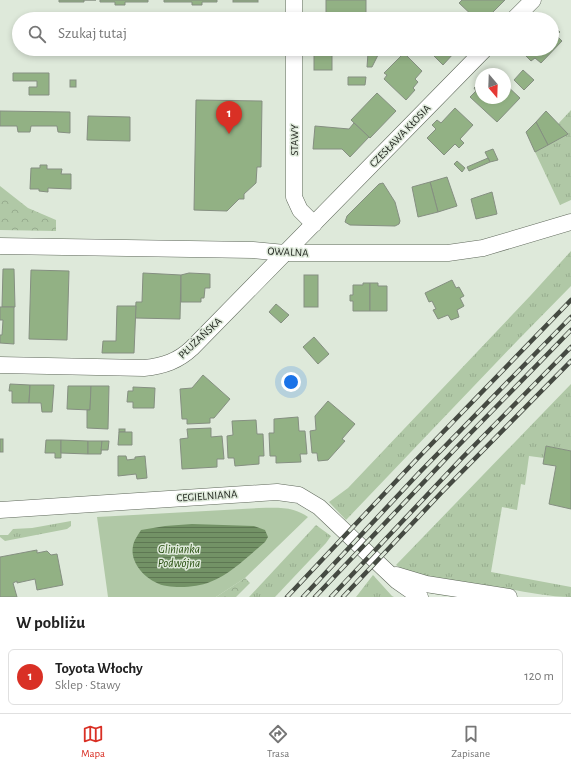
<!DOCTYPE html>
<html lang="pl">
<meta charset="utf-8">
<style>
body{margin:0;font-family:"Alegreya Sans",sans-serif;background:#f2f2f2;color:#222}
.compass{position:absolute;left:475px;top:68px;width:36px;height:36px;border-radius:50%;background:#fff;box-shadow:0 2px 6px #0003;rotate:161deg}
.you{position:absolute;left:291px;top:382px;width:14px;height:14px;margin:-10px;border:3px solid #fff;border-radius:50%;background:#1a73e8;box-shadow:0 0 0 6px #1a73e833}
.badge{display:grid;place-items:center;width:26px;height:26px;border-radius:50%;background:#d93025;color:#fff;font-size:13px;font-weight:700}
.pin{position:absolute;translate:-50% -33px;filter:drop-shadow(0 1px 2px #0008)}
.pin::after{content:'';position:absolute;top:21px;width:14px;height:12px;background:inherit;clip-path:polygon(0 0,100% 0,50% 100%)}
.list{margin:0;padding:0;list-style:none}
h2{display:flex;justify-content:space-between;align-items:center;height:52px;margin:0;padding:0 16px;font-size:17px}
h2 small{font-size:13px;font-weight:400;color:#767676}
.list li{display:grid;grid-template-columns:26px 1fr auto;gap:12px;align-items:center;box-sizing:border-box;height:56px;margin:0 8px 8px;padding:0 8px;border:1px solid #e0e0e0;border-radius:6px}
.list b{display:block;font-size:15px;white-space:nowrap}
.list p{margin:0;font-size:13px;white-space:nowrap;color:#767676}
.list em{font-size:13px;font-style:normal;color:#767676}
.icon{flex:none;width:22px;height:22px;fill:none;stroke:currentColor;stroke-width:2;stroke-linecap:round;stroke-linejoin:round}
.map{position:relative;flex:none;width:571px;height:597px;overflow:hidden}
.search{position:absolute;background:#fff;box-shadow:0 2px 6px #0003;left:12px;right:12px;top:12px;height:44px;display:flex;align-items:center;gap:10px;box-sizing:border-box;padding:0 14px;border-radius:22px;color:#767676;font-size:15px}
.sheet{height:116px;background:#fff}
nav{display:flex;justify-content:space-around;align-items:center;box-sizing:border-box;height:56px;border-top:1px solid #e0e0e0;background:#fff;font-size:11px;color:#767676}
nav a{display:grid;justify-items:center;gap:2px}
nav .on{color:#d93025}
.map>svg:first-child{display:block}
.grass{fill:url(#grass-tufts)}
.forest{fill:url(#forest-crowns)}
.green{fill:#b0c8a6}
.water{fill:url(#water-rules)}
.building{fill:#92b184;stroke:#858f81}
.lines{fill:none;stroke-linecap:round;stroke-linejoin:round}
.minor-casing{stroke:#5f685b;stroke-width:17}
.minor{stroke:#fff;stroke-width:16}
.rail-casing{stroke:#454a42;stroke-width:4.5}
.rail{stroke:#dee9da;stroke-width:3;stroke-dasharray:9;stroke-linecap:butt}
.labels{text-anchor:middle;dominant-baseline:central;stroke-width:3;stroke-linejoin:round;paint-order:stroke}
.street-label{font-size:11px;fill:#1d211b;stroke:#dee9da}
.water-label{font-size:12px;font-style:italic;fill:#254d0d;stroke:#dee9da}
</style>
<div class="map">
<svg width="571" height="597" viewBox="0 0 571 597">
<defs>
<pattern id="grass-tufts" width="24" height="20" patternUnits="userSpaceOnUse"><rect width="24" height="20" fill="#b0c8a6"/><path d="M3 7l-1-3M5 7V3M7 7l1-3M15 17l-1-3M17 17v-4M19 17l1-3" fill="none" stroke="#97ac8e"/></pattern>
<pattern id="forest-crowns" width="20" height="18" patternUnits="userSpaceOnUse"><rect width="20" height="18" fill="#b0c8a6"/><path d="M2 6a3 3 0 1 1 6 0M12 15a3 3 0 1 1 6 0" fill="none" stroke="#97ac8e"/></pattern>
<pattern id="water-rules" width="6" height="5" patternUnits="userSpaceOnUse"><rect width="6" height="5" fill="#739266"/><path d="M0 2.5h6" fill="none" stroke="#5e7753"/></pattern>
</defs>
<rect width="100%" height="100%" fill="#dee9da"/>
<g class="grass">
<polygon points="571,110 571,200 560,205 535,152 567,134 558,124"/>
<polygon points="571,251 571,286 518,340 346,520 329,502 348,488 531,295"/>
<path d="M571,384V451L546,446L544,458L529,456L525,485L521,484L517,510L502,507L491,572L571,587V597C544,597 518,590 491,586C461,581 422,584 396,565Z"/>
<polygon points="71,521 71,526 67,529 5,541 0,537 0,535 8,535 13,529 32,528"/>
<polygon points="316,525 331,536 326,543 275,597 249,597"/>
<polygon points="373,575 392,596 394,597 356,597"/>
</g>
<g class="forest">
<polygon points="0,186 28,208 56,220 56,231 0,230"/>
<polygon points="245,578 250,583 236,597 216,597"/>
<path d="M415,587L481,597C461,597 430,597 415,587Z"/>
</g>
<path class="green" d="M259,508C277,508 293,506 308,517L245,578L216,597H108L97,517Z"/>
<path class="water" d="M192,524L254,526L265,530L268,537L265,542C248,556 231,574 210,582C198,587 180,588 167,586C150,584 129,565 133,546C134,540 138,535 141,530L165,526Z"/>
<g class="building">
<polygon points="59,0 96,0 84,0 84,2 59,2"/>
<polygon points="100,0 148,0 148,2 125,2 125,5 115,5 115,2 100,2"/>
<polygon points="164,0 217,0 217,2 202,2 202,5 192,5 192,2 164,2"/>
<rect x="233" y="0" width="25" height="2"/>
<polygon points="326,0 366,0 366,19 347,19 347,16 343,16 343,19 326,19"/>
<polygon points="462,0 505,0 486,19 476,19 459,3"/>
<polygon points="552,24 560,32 556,35 562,41 541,63 535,58 531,61 523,53 525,49 552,49"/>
<rect x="314" y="49" width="18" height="4"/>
<polygon points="361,49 380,49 379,53 361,53"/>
<polygon points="430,49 455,49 452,52 454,53 443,65 434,56 435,54"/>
<rect x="314" y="53" width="18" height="17"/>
<polygon points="368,53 379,53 372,67 367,67"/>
<polygon points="404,53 422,71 415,79 418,82 413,88 415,90 406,100 384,79 387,75 384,73"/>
<polygon points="523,70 534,80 524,90 514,80"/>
<polygon points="13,73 49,73 49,95 29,95 29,87 37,87 37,81 13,81"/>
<polygon points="348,77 366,77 365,85 348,85"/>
<rect x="70" y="80" width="6" height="7"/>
<polygon points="481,81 481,98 505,98 505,84 520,98 497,122 470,97 476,91 474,88"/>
<polygon points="377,93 396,111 370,138 351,120"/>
<polygon points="196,100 262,101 261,167 257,167 256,183 244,194 244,199 239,199 227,211 194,210"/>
<polygon points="455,108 473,125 460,139 464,143 459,148 455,144 444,155 427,138 436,129 432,125 437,120 441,123"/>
<polygon points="0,111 70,112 70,133 58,132 57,126 31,126 30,132 18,132 17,126 0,126"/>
<polygon points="546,111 568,134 548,145 536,122"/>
<polygon points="88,116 130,117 130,141 87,140"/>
<polygon points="536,122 548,145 535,152 526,132"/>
<polygon points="354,123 369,137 350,157 342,149 313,149 315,126 349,129"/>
<polygon points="493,149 498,160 490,162 485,152"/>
<polygon points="488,158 490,162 469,171 467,167"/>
<polygon points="457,161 465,168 462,172 454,164"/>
<polygon points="40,165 47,165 47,169 62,169 61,174 71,174 71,189 48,188 48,192 39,191 39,189 30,189 31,168 40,168"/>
<polygon points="447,177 457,206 438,212 430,182"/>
<polygon points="430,182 438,212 418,217 412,187"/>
<polygon points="383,183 395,202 400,221 399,224 395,226 350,225 345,222 347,216 379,184"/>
<polygon points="492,192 497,214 476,219 471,199"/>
<polygon points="3,269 14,269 15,307 2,307"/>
<polygon points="31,270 69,271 67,340 29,339"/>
<polygon points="143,273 181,275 180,319 135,318 136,302 142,302"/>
<polygon points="189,273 210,274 210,288 205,288 204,298 201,298 201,302 181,302 181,275"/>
<rect x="304" y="275" width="14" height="32"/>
<polygon points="452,280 456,288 459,287 464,296 460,298 464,306 457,310 459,317 451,320 448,315 438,319 433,310 436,309 432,301 429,302 425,293"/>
<polygon points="363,283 370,283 370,311 353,311 353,301 350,301 350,295 353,295 353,285 363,285"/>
<polygon points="370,283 378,283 378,286 387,286 387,311 370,311"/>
<polygon points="276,304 289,315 281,323 269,312"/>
<polygon points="117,306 136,306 134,353 102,353 103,341 116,341"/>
<polygon points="0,307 14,307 14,344 0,343 0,335 2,335 3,320 0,320"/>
<polygon points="314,337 329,354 318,364 303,347"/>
<polygon points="203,375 230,399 214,418 210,418 210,423 187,424 187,419 182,419 180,389 192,388"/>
<polygon points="10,384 30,385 29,403 12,403 12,391 9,391"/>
<polygon points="30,385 54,385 52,412 42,412 41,403 29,403"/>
<polygon points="68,386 91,386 90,410 67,409"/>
<polygon points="91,386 109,386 108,429 87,428 87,410 90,410"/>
<polygon points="133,387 155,388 154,408 133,408 133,402 127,402 128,391 133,391"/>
<polygon points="328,401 355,424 342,439 345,441 328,460 318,461 317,453 312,453 310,431 316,430 315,416"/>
<polygon points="298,417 299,431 305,431 307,454 300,454 301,462 276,463 276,456 270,456 269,433 274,433 274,419"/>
<polygon points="256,420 257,434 263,434 264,456 259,456 259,464 235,466 234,458 228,458 227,436 233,435 232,421"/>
<polygon points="211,428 211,437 222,436 224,459 217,459 217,467 182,469 180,439 188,438 187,429"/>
<rect x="119" y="429" width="6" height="3"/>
<polygon points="119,432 132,432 132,445 118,445"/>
<rect x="0" y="439" width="3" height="13"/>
<polygon points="46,440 61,440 61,458 55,458 55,453 45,453"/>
<polygon points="61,440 88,441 88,454 61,453"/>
<polygon points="88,441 102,441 101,454 88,454"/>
<polygon points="102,441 109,441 108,450 101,450"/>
<polygon points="546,446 571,451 571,509 549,504 556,466 543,464"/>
<polygon points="118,456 126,456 127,460 135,459 135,457 145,456 147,478 137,479 136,474 118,476"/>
<polygon points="37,550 37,553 47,551 51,555 57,554 63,585 37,590 35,579 17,583 17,581 13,583 17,597 0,597 0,557"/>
</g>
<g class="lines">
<g class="minor-casing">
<g id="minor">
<polyline points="294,0 294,19"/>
<polyline points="514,19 533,0"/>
<polyline points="294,49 294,197 300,210 314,224"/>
<polyline points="0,246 253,250 285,253 448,253 483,248 571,222"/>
<path d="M0,365L144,368C164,366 178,361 192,348L485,49"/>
<polyline points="0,510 277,492 299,495 319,507 397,581 420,597"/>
<polyline points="396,575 426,584 509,597"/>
</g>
</g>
<use href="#minor" class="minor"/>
<g class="rail-casing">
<g id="rail">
<polyline points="287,597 416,460 571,300"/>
<polyline points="303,597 418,474 571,317"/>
<polyline points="315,597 458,446 571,330"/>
<polyline points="331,597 462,458 571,347"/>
<polyline points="343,597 442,492 571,361"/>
</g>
</g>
<use href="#rail" class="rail"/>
</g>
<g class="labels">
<g class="street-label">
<text transform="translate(400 136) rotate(-46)">CZESŁAWA KŁOSIA</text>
<text transform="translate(294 140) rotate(-90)">STAWY</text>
<text transform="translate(288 252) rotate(3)">OWALNA</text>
<text transform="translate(200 338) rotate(-43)">PŁUŻAŃSKA</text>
<text transform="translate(207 496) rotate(-4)">CEGIELNIANA</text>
</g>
<g class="water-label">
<text x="179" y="549">Glinianka<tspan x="179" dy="14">Podwójna</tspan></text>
</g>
</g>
</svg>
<svg class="compass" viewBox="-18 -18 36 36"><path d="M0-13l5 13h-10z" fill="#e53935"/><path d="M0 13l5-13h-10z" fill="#767676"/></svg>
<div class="you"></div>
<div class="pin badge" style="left:229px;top:134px">1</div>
<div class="search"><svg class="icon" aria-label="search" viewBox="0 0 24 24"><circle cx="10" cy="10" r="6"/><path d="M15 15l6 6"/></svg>Szukaj tutaj</div>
</div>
<section class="sheet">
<h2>W pobliżu<small></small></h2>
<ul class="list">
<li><span class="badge">1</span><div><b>Toyota Włochy</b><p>Sklep · Stawy</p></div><em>120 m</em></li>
</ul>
</section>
<nav>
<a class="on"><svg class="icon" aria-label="map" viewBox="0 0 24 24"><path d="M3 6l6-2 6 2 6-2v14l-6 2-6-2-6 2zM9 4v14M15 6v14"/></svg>Mapa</a>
<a><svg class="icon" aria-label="directions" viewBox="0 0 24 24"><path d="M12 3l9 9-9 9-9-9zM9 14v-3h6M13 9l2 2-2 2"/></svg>Trasa</a>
<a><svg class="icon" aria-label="saved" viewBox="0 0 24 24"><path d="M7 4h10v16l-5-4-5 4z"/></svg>Zapisane</a>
</nav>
